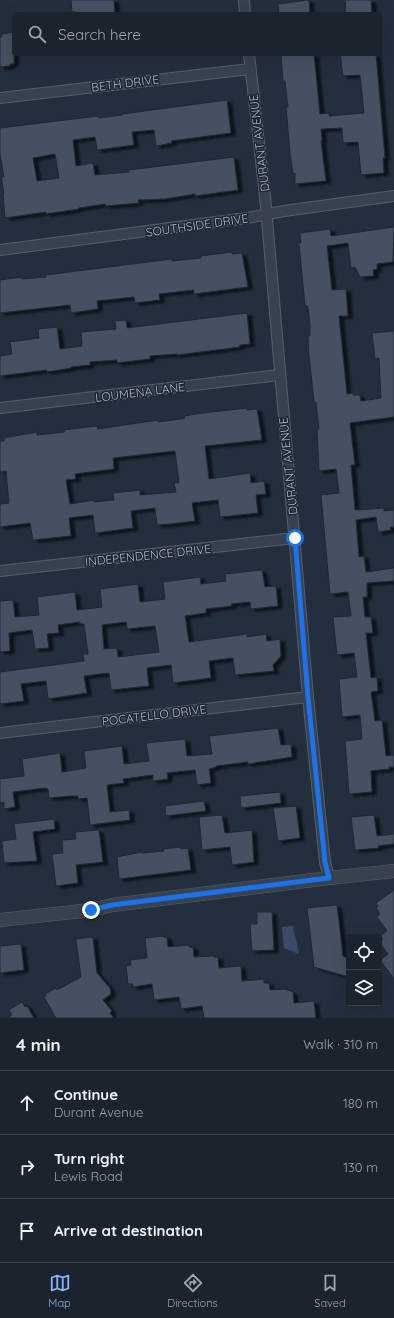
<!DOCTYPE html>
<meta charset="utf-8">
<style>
body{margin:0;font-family:Quicksand,sans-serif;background:#282f3a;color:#f1f3f6}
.controls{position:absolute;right:12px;bottom:12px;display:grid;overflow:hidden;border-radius:4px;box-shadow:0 4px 16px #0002}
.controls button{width:36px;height:36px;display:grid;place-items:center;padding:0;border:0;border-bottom:1px solid #39404a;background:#1b232e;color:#f1f3f6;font:20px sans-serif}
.stop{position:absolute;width:12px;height:12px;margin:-9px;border:3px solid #1a73e8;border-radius:50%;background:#fff}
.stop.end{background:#1a73e8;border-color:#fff;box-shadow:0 1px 4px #0008}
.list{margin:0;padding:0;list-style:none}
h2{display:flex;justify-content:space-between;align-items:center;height:52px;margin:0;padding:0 16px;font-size:17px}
h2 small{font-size:13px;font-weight:400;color:#a0a4aa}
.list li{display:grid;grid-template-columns:26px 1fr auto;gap:12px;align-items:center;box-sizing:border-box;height:64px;padding:0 16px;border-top:1px solid #39404a}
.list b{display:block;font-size:15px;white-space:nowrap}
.list p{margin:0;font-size:13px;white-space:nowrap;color:#a0a4aa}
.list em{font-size:13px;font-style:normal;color:#a0a4aa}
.icon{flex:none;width:22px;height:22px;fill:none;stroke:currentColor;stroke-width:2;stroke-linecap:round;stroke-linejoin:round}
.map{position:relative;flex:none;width:394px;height:1018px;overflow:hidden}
.search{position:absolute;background:#1b232e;box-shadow:0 4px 16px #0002;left:12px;right:12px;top:12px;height:44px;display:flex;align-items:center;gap:10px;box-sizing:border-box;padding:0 14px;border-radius:4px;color:#a0a4aa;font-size:15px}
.sheet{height:244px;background:#1b232e}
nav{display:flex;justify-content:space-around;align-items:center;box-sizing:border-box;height:56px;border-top:1px solid #39404a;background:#1b232e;font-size:11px;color:#a0a4aa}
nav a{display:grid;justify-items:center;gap:2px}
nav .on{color:#8ab4f8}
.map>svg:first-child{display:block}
.water{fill:#394c67}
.building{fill:#455162;stroke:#1f2835;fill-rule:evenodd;filter:url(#shadow)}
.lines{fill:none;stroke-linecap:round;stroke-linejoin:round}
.minor-casing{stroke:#565f6c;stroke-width:12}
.tertiary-casing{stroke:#565f6c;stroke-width:14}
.minor{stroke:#38414e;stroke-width:10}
.tertiary{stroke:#38414e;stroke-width:13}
.route{stroke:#1a73e8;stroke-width:5}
.labels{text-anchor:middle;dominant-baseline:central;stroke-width:3;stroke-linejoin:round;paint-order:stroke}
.street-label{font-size:12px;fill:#b4bcc9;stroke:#1d2633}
</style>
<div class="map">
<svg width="394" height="1018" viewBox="0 0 394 1018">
<defs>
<filter id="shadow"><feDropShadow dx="4.5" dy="2.5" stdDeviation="1" flood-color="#0009"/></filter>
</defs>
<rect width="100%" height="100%" fill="#242f3e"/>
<polygon class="water" points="293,926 299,954 284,948 282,927"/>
<g class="building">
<polygon points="71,0 114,0 115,14 76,14 76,12 72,12"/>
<polygon points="309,0 310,14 279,14 278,4"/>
<polygon points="345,0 371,0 372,14 346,14"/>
<polygon points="14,32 14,64 10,64 10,66 0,67 0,37 2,37 2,34"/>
<polygon points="281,54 314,54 320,114 329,113 329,116 364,113 360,75 343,76 340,54 376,54 385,158 383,158 384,173 361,175 358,142 343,143 342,128 321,129 322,140 321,141 326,181 295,184 295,173 293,174 290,153 286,107 288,107 285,81 283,81"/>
<path d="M227,100L231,133L171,141L172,143L156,146L154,130L132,132L134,145L97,150L95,137L73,140L76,166L93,163L95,175L129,172V170L234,157L238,190L195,196V194L165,199L138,200L139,203L106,206L105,204L79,208V209L46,214V212L5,218L3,193H4L1,177H4L0,154V128L98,116L99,118L122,115V114ZM55,154L59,178L37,181L33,158Z"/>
<polygon points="394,227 393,262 377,264 377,269 373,270 374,276 360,277 355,267 351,268 348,243 327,246 332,290 346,289 348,316 339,316 347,394 353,393 353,395 360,395 361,401 381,398 379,358 375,359 372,333 394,331 394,417 350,423 355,465 351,465 355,510 384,508 384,511 394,510 394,527 390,527 391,530 378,532 376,517 356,520 359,557 364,556 366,572 394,568 394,581 367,583 367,597 363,597 365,617 371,617 373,633 366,633 371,678 377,677 378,691 371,692 375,721 382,720 386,756 394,755 394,767 389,767 389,769 371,771 372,792 349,794 345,741 362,739 360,715 342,717 339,679 357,677 354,653 337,655 333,617 351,616 348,592 330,594 321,495 339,493 336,469 319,471 317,430 319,429 316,402 314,402 309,355 308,336 310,336 310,326 308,306 305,306 299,243 301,243 300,233 330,229 331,236"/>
<polygon points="232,252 232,254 242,253 248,287 194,294 194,290 159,294 160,300 135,303 134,297 97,301 98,309 71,313 70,305 0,313 0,280 22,277 22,279 46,277 46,275 172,259 172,261 201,258 201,256"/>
<polygon points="247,313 250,344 240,345 240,347 177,355 177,354 150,356 150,359 117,363 117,360 90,362 90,365 71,367 71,368 47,372 47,370 0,376 0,356 12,354 10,342 39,338 38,329 57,327 60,349 82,346 81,332 116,329 115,321 126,320 127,328"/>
<path d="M247,408V410L257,409L262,440L205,446L209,479L250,473L251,483L264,481L266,494L256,495L258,513L220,517L218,500L192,503L195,521L170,524L157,525L155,508L131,511L133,528L95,533L93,515L69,518L71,536L33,540L30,523L0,527V504L9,503L6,471L0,472V441H4V438L37,432V435L64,432V430L79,428L97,426L98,429L158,420V422L181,419L185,418L184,416L203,413ZM175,451L179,483H174L176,492L140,495V490L113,493L114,500L94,502V500L70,504L66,480L76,479L75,474L114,469L113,458Z"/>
<path d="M262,570L265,587L276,586L278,606L251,609L250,602L231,604L232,606L206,609V613L185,616L189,642L247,634V637L266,634L267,641L280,639L281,656L273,665L274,671L235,675L233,658L209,661L211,678L173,683L171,665L147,668L149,686L111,690L109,673L84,676L87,693L48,699L46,681L21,684L24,701L0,704V672L84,661L83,654H88L84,624H80V622L58,625L59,633L47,634L49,648L35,649L32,630L9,633L10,651L0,652V601L13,600L15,617L39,615L37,597L75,592L77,610L102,607L100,589L138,584L140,602L165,599L163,582L200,577L201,584L226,581L225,574ZM126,622L127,629L155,626L159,652L118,657L117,648L104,649L102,625Z"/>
<polygon points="278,728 281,745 291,744 292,757 248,764 248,762 216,766 216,767 209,769 211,783 197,785 195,770 167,773 168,779 153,781 153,775 123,779 124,783 107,785 110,812 129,810 130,820 90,825 87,798 78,799 78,796 71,796 49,798 48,789 45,788 13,792 15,807 4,809 4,802 0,803 0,779 24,776 22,759 60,753 62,772 86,768 84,751 122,746 124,764 149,761 146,743 185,739 187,756 212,754 209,736"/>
<polygon points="280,792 281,803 241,808 240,796"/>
<polygon points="204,801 206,811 166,816 165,806"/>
<polygon points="296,806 300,838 278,841 273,808"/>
<polygon points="222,815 225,833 252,830 254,862 232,865 230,847 202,850 199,817"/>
<polygon points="374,815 377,836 394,834 394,844 378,846 379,848 355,850 351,817"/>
<polygon points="54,819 55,829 33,832 37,861 4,863 2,841 16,839 14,824"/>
<polygon points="99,830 103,862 76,865 78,883 56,886 52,854 63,853 62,840 76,839 75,832"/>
<polygon points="181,847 181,849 188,848 191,870 119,879 117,857 142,852 142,853 164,851 163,849"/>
<polygon points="394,890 394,979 380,960 388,954 379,942 383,939 380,936 387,931 377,917 380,914 376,908 378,906 376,903"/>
<polygon points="337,905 343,956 347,958 349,977 314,967 307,908"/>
<polygon points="257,912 272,912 274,950 252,951 250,924 257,924"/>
<polygon points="163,936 163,937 167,937 168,947 189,945 189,947 193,947 194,957 213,956 214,957 218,957 219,968 241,966 242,981 264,979 264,983 269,983 270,990 285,989 293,992 294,1003 314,1001 316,1018 204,1018 202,1006 181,1009 179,997 154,1000 152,984 133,987 133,984 128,984 126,966 131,965 130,960 147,958 145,938"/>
<polygon points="93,937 97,973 110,988 111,994 103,1000 112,1011 110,1013 114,1018 56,1018 44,997 46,996 45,994 56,988 57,990 81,977 76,939"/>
<polygon points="21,944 24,970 0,973 0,946"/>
<polygon points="22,1002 25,1007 27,1006 34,1018 7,1018 12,1015 9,1010"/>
</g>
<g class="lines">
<g class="minor-casing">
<g id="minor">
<polyline points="244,0 245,14"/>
<polyline points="249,54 265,196 308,697 325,862 329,878"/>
<polyline points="0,98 250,69"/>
<polyline points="0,250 247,218 284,211 394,196"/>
<polyline points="0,408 279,375"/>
<polyline points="0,571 295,538"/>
<polyline points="0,733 308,697"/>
</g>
</g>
<g class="tertiary-casing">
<polyline id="tertiary" points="0,920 91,910 112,905 329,878 394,871"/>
</g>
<use href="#minor" class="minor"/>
<use href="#tertiary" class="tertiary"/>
</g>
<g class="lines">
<polyline class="route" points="91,910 112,905 329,878 325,862 308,697 295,538"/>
</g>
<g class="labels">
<g class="street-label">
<text transform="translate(125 83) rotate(-7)">BETH DRIVE</text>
<text transform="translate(259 143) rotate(-97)">DURANT AVENUE</text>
<text transform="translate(197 225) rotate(-8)">SOUTHSIDE DRIVE</text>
<text transform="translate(140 392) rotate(-7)">LOUMENA LANE</text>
<text transform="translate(288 466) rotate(-96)">DURANT AVENUE</text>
<text transform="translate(148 555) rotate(-6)">INDEPENDENCE DRIVE</text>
<text transform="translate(154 715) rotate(-7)">POCATELLO DRIVE</text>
</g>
</g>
</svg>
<div class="controls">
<button><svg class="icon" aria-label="locate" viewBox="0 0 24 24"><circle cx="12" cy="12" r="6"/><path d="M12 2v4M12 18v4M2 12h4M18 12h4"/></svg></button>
<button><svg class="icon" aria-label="layers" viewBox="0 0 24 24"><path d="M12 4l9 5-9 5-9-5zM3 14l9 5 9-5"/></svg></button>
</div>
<div class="stop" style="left:295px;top:538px"></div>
<div class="stop end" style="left:91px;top:910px"></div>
<div class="search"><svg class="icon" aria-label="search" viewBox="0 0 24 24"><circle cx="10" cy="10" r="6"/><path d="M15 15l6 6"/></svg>Search here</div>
</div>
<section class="sheet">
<h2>4 min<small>Walk · 310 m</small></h2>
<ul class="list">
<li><svg class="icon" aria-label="ahead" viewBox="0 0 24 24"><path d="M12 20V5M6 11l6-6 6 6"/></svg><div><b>Continue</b><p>Durant Avenue</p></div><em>180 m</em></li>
<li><svg class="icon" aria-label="right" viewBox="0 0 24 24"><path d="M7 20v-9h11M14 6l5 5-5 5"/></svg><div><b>Turn right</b><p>Lewis Road</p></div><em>130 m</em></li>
<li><svg class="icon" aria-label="arrive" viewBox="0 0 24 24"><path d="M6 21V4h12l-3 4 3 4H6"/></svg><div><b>Arrive at destination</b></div></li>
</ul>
</section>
<nav>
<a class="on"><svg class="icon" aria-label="map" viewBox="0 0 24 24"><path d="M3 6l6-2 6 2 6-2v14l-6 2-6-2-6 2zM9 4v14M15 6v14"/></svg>Map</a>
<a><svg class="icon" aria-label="directions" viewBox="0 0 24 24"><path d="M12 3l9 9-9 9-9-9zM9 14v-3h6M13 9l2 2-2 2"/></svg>Directions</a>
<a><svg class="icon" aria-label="saved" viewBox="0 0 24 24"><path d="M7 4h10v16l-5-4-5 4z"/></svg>Saved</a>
</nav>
